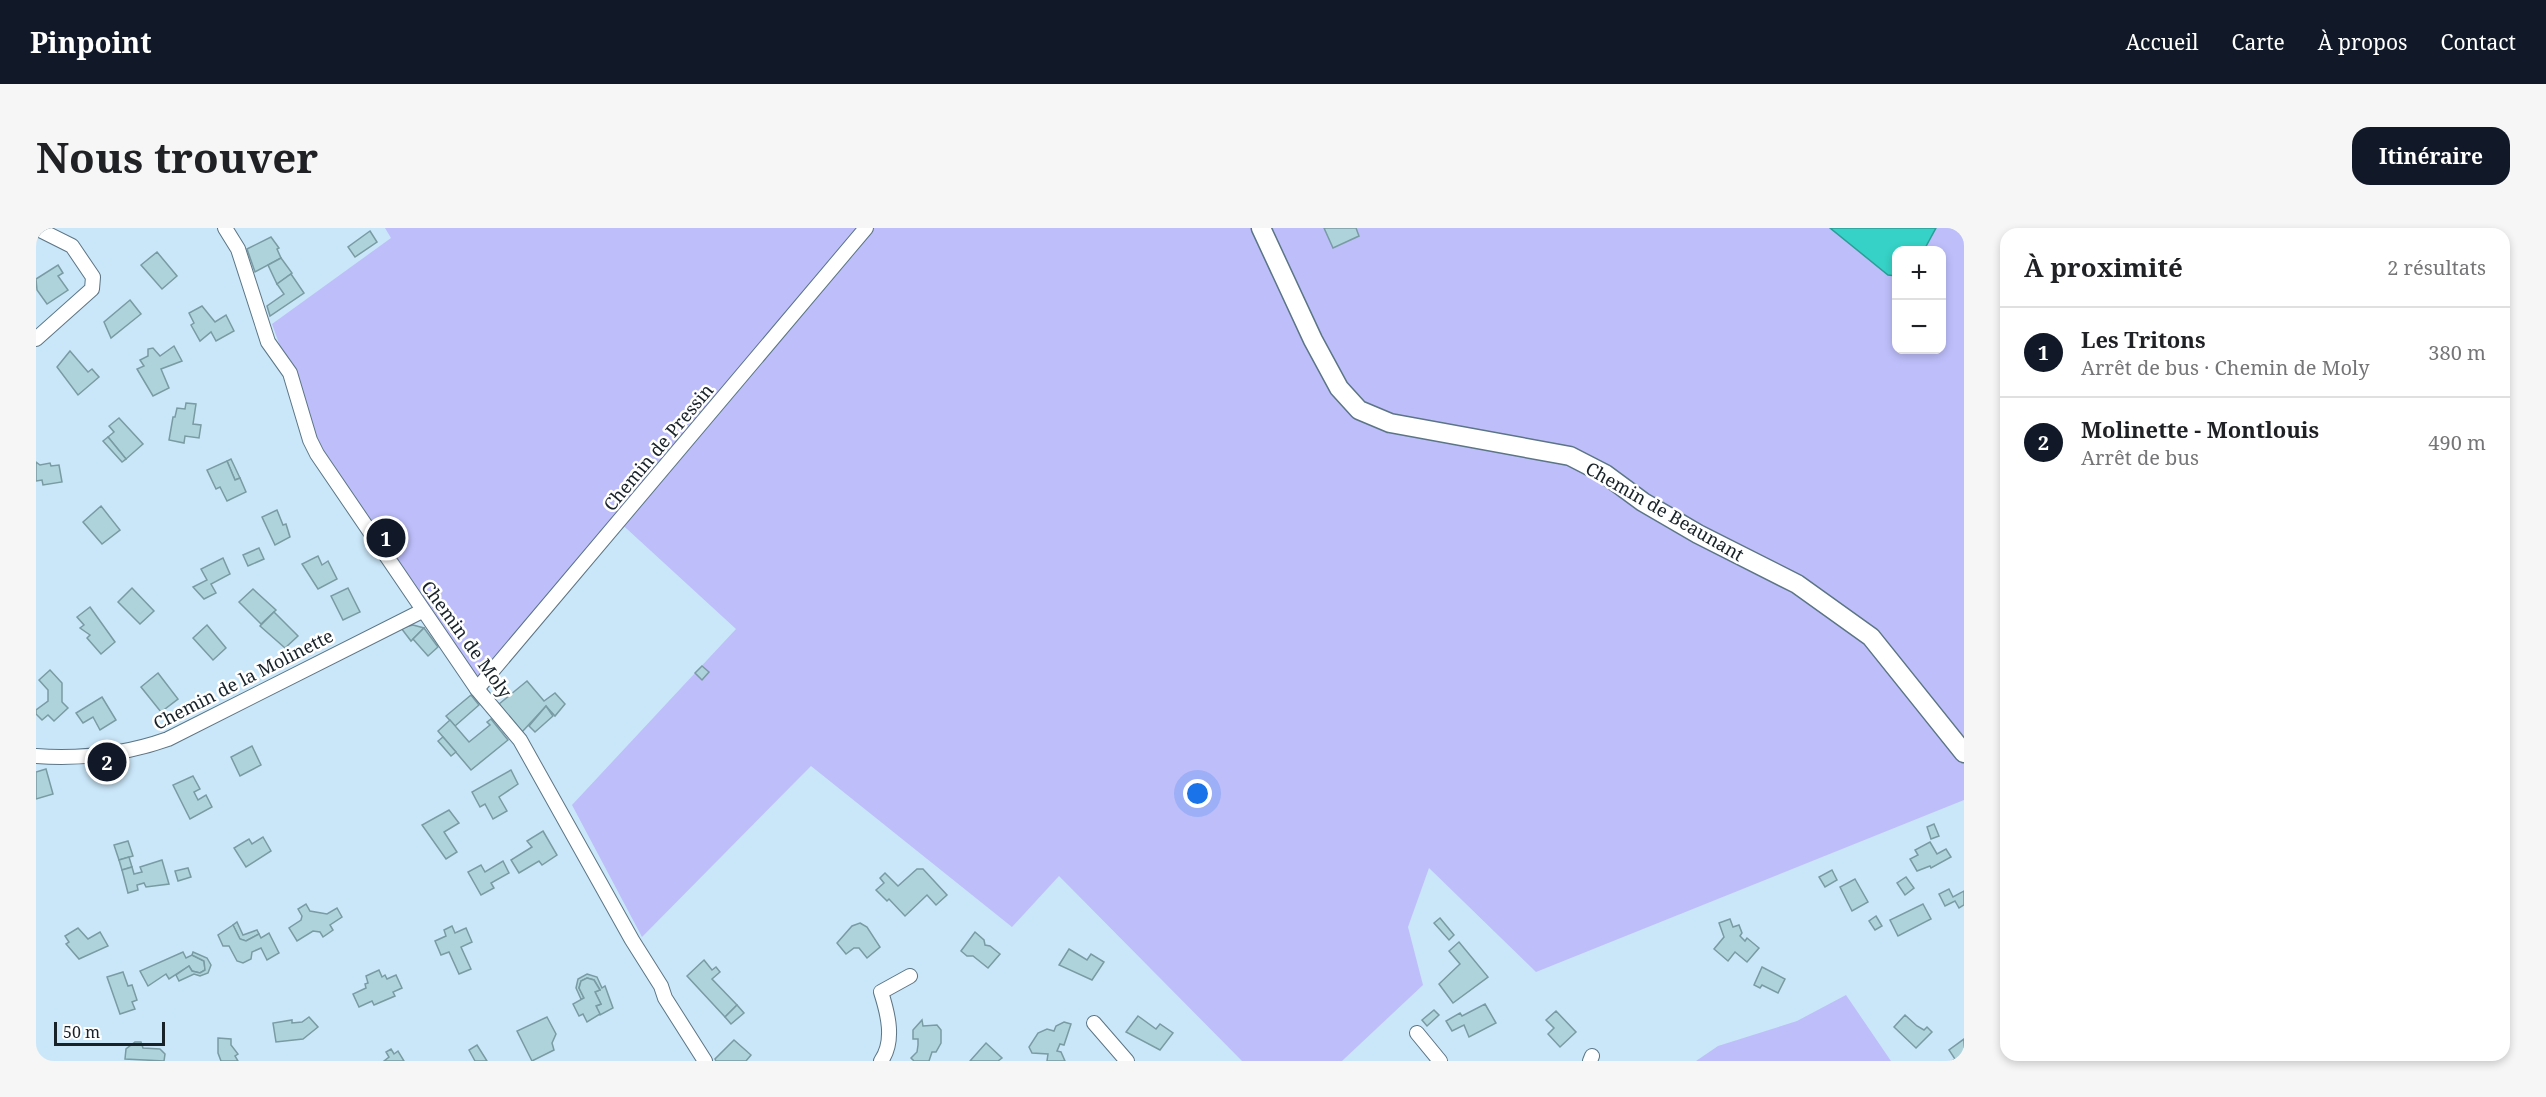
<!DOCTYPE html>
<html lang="fr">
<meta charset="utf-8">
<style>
body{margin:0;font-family:"Noto Serif",serif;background:#f6f6f6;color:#202124}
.controls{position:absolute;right:18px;top:18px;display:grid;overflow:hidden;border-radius:12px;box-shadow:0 3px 9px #0003}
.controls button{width:54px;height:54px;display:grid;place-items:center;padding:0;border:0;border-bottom:2px solid #e0e0e0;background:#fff;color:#202124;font:30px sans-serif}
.scale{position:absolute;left:18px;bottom:15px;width:111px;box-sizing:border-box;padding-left:6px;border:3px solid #182229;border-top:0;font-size:16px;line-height:21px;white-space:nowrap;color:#182229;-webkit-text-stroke:4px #fff;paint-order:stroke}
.you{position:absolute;left:1162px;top:566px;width:21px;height:21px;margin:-15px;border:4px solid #fff;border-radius:50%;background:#1a73e8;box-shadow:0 0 0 9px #1a73e833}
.badge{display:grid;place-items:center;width:39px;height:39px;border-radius:50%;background:#111827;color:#fff;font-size:20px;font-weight:700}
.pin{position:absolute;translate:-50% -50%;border:3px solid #fff;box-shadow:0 2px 6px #0006}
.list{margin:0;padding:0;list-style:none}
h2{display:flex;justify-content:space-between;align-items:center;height:78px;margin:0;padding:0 24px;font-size:26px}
h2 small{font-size:20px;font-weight:400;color:#757577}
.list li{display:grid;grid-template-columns:39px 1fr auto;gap:18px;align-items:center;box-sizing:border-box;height:90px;padding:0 24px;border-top:2px solid #e0e0e0}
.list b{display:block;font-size:22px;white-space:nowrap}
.list p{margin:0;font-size:20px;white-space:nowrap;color:#757577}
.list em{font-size:20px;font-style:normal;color:#757577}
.map{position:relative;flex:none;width:1928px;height:833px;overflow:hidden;border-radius:18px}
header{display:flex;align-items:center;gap:36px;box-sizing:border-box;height:84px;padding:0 30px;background:#111827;color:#fff}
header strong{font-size:28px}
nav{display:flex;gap:33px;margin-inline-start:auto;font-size:21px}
.intro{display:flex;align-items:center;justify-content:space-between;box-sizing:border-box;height:144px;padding:0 36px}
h1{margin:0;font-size:42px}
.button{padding:15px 27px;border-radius:18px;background:#111827;color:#fff;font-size:21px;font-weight:700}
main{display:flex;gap:36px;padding:0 36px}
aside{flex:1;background:#fff;border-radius:18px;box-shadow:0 3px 9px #0003}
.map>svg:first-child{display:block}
.green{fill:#bebefb;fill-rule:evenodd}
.water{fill:#36d2c7;stroke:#2d9d98;stroke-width:1.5}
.building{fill:#aed3da;stroke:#799ba3;stroke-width:1.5}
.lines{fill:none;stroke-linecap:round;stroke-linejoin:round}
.minor-casing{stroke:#5b7585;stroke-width:16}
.tertiary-casing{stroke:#5b7585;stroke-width:21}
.minor{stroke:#fff;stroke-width:14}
.tertiary{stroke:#fff;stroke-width:18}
.labels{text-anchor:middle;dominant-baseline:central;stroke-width:5;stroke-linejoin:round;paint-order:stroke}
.street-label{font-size:18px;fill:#182229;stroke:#fff}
</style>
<header>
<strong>Pinpoint</strong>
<nav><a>Accueil</a><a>Carte</a><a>À propos</a><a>Contact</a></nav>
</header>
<div class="intro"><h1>Nous trouver</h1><a class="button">Itinéraire</a></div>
<main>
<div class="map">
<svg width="1928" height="833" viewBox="0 0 1928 833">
<rect width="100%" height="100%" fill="#cae7f9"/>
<g class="green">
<path d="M349,0H1928V572L1500,744L1393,640L1372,699L1387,757L1306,833H1206L1023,648L976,699L775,538L606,709L536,577L700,401L579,290L441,450L276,207L236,96L355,10ZM1860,22H1906V122H1860Z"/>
<polygon points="1810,767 1855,833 1660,833 1682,818 1761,793"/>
</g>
<polygon class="water" points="1794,0 1900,0 1888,22 1860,22 1860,48 1852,47"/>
<g class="building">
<polygon points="1288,0 1320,0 1323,8 1297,20"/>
<polygon points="334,3 341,14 319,29 312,19"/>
<polygon points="235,9 243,20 241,21 245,30 219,44 211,21"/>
<polygon points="121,24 141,48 126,61 105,37"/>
<polygon points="245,30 256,45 241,56 232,37"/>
<polygon points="22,37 27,45 22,48 32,62 11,76 1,62 0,51"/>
<polygon points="255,46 268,65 234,88 231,78 248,66 241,56"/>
<polygon points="94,72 105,86 75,110 68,94"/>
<polygon points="166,78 179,94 190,87 198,103 180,113 175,104 164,113 155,97 158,95 153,85"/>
<polygon points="138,118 146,133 125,141 133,160 117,168 101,141 108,138 104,132 112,128 112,121 117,120 124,128"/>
<polygon points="34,123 52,144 56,141 63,149 42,167 21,139"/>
<polygon points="150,175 160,176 157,196 165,197 163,210 149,208 148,215 133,212 137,189 139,189 141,180 149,181"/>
<polygon points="83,190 107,216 90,231 72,209 78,204 73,198"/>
<polygon points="72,209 90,231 86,234 67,213"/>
<polygon points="195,231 204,250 199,252 191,233"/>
<polygon points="191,233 199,252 204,250 210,264 191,273 184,259 180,261 171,242"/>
<polygon points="0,234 4,237 14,235 15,238 23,237 26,254 7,257 6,252 0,253"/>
<polygon points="65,278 84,302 66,316 47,294"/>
<polygon points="241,282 247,297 250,296 254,309 239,317 226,289"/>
<polygon points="223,320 228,331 212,338 207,327"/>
<polygon points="282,328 286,337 292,333 301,351 282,361 266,336"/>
<polygon points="187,330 194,346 175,356 180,365 168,371 157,359 171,352 165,341"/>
<polygon points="96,360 118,383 104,396 82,374"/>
<polygon points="312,360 324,384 307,392 295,368"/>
<polygon points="217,361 240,382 225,396 203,374"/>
<polygon points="54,379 79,414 65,426 51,410 54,407 44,400 48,397 41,389"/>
<polygon points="238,384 262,408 249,420 224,398"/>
<polygon points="171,397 190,420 177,432 157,410"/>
<polygon points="377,397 388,400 375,413 365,400"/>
<polygon points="388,400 402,419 392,428 377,411"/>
<polygon points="666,438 673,444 666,452 659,445"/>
<polygon points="14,442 26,455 26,474 32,480 18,493 12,487 6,492 0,486 0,482 12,473 12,462 3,452"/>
<polygon points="122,445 142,471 125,484 105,459"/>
<polygon points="491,453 508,473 519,465 529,476 519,488 510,478 485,505 463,476"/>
<polygon points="435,467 443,477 419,498 410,488"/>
<polygon points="66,469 80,492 64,502 57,489 47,495 40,485"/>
<polygon points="510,478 517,488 499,504 493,498"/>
<polygon points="455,491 472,512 435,542 402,503 414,492 433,514 454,497 451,494"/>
<polygon points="407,509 420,524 415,528 402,513"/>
<polygon points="216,518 225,537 204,548 195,529"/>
<polygon points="10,541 17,566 0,571 0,544"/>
<polygon points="475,542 482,556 463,569 471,583 457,591 449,576 444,579 436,564"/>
<polygon points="157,548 164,561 158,564 162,572 170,567 176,579 154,591 137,557"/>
<polygon points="413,582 423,595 408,604 421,624 410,631 386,597"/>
<polygon points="1898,596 1903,608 1895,611 1891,599"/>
<polygon points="507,603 521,627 506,637 503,633 483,645 475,632 496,619 491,613"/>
<polygon points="227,609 235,623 210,639 198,620 213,611 216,616"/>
<polygon points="92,613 97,628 83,632 78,617"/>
<polygon points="1894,614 1901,626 1910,621 1915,629 1895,640 1894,638 1881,643 1874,631 1882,627 1879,622"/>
<polygon points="93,629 96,639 86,642 83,632"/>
<polygon points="126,632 133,656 110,659 108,655 101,657 102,662 92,665 86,642 96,639 98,646 106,644 104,639"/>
<polygon points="467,633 473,645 455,655 458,660 445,667 432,644 445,637 449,644"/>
<polygon points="152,640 155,649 142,653 139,643"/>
<polygon points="881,641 887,641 911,667 900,677 891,667 869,688 853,671 851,673 840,662 848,655 844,650 849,645 862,658"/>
<polygon points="1796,642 1801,652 1789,659 1783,649"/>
<polygon points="1870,649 1878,660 1869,667 1861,655"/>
<polygon points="1819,651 1832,674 1816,683 1804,659"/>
<polygon points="1913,661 1917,669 1928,663 1928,677 1923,680 1919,673 1909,678 1903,666"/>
<polygon points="270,676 274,683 291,686 301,680 306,689 294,697 297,702 287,709 284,704 277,703 261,713 253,700 265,692 266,688 262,681"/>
<polygon points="1887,676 1895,691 1862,708 1854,692"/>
<polygon points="1840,688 1846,698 1839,702 1833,693"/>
<polygon points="1404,690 1418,707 1413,712 1398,695"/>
<polygon points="1694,691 1697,699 1703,697 1706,705 1704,708 1709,713 1711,710 1723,720 1711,734 1699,724 1692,733 1678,721 1688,709 1683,695"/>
<polygon points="201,694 207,707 221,702 223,706 210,713 204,711 197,697"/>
<polygon points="824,695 831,699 844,719 831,730 823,720 818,720 810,726 801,715 816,698"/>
<polygon points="197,697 204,711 210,713 223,706 225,710 233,705 243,725 231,732 225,720 216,724 215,731 207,735 201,733 193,718 187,718 182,707"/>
<polygon points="416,698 419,705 430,700 436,714 425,719 435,741 423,746 413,724 405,727 399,713 410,708 408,702"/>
<polygon points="42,700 52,711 64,704 72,718 43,731 30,716 33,714 29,708"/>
<polygon points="939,704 948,712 949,717 954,718 964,726 952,740 937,728 931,728 925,723"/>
<polygon points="1423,714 1452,749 1417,775 1403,756 1424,736 1413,723"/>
<polygon points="1033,721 1051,732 1055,726 1068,734 1056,752 1023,737"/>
<polygon points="147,724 150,730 156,727 168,733 169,742 164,745 156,743 153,738 133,751 130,746 112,758 104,743"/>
<polygon points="157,724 171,730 175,737 172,745 164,748 158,746 143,753 140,747 153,738 156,743 164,745 169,742 168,733 156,727"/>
<polygon points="668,732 676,742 680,739 684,744 676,751 701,777 689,789 651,748"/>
<polygon points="1726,739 1749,751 1742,765 1726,757 1724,760 1718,757"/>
<polygon points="343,742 346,749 349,747 351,751 360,747 366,760 357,764 359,768 338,777 336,773 323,779 317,766 330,760 329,756 332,755 330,748"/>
<polygon points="87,744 92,758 96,757 101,772 96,774 99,781 84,786 71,749"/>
<polygon points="551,746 561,749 566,760 569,758 577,780 564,787 560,778 565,776 559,764 564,762 558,752 551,750 545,753 543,760 548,770 545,771 540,760 542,751"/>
<polygon points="551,750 558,752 564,762 559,764 565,776 560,778 564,786 551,794 547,786 543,788 537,776 548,770 543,760 545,753"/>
<polygon points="1449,776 1460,795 1433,809 1428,797 1416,803 1410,793 1424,785 1426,788"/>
<polygon points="701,777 708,785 695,796 689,789"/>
<polygon points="1398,782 1403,787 1391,798 1386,792"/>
<polygon points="1520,783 1540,804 1524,819 1512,806 1518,800 1510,792"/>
<polygon points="1869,787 1881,798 1888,802 1891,799 1896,804 1880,820 1858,799"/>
<polygon points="1102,788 1120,801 1124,796 1137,805 1124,822 1090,804"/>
<polygon points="273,789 282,799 267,811 240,814 237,795 256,792 256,795 266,794"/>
<polygon points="511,789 520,806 516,815 518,822 496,833 481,803"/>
<polygon points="886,792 887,798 901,797 905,802 905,815 900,824 896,824 893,833 878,833 875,830 881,824 882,817 882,811 877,811 877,802"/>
<polygon points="1028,794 1035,796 1028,817 1024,816 1021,823 1025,824 1029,833 1011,833 1012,826 996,825 993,819 1002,805 1011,801 1018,803 1020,798"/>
<polygon points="182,810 195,811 195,817 202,826 199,828 202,833 185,833 182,825"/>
<polygon points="1928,811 1928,833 1916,833 1919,831 1913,822"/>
<polygon points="698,812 715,827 710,833 680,833 679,831"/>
<polygon points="99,814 105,814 107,820 124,821 129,826 128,833 89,831 90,821"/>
<polygon points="950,815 966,830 962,833 934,833"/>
<polygon points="441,817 451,833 439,833 433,822"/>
<polygon points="355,821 358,826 362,823 368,833 348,833 353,829 350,824"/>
</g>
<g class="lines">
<g class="minor-casing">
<g id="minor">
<polyline points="0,0 36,18 57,49 56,61 0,111"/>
<polyline points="189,0 202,21 232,114 254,145 274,212 281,226 441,461 484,512 596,712 625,758 629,770 669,833"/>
<polyline points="441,461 830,0"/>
<path d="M0,528C44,531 90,526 132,511L386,383"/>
<polyline points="1058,795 1091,833"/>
<polyline points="1381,805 1404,833"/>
<path d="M845,833C859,813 852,786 845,764L874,748"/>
<polyline points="1554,833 1556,828"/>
</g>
</g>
<g class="tertiary-casing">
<polyline id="tertiary" points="1225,0 1277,112 1303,160 1323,182 1354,195 1534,228 1569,246 1607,274 1662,306 1761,356 1835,409 1928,525"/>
</g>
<use href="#minor" class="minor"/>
<use href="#tertiary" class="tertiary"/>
</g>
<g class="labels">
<g class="street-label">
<text transform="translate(622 219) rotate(-50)">Chemin de Pressin</text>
<text transform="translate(1629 283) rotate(30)">Chemin de Beaunant</text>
<text transform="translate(431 411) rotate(54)">Chemin de Moly</text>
<text transform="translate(207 451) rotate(-27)">Chemin de la Molinette</text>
</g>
</g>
</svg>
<div class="controls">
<button>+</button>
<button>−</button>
</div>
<div class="scale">50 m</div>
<div class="you"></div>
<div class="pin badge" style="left:350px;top:310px">1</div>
<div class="pin badge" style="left:71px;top:534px">2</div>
</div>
<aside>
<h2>À proximité<small>2 résultats</small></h2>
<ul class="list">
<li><span class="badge">1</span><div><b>Les Tritons</b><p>Arrêt de bus · Chemin de Moly</p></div><em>380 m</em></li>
<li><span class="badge">2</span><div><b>Molinette - Montlouis</b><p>Arrêt de bus</p></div><em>490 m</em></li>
</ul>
</aside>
</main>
